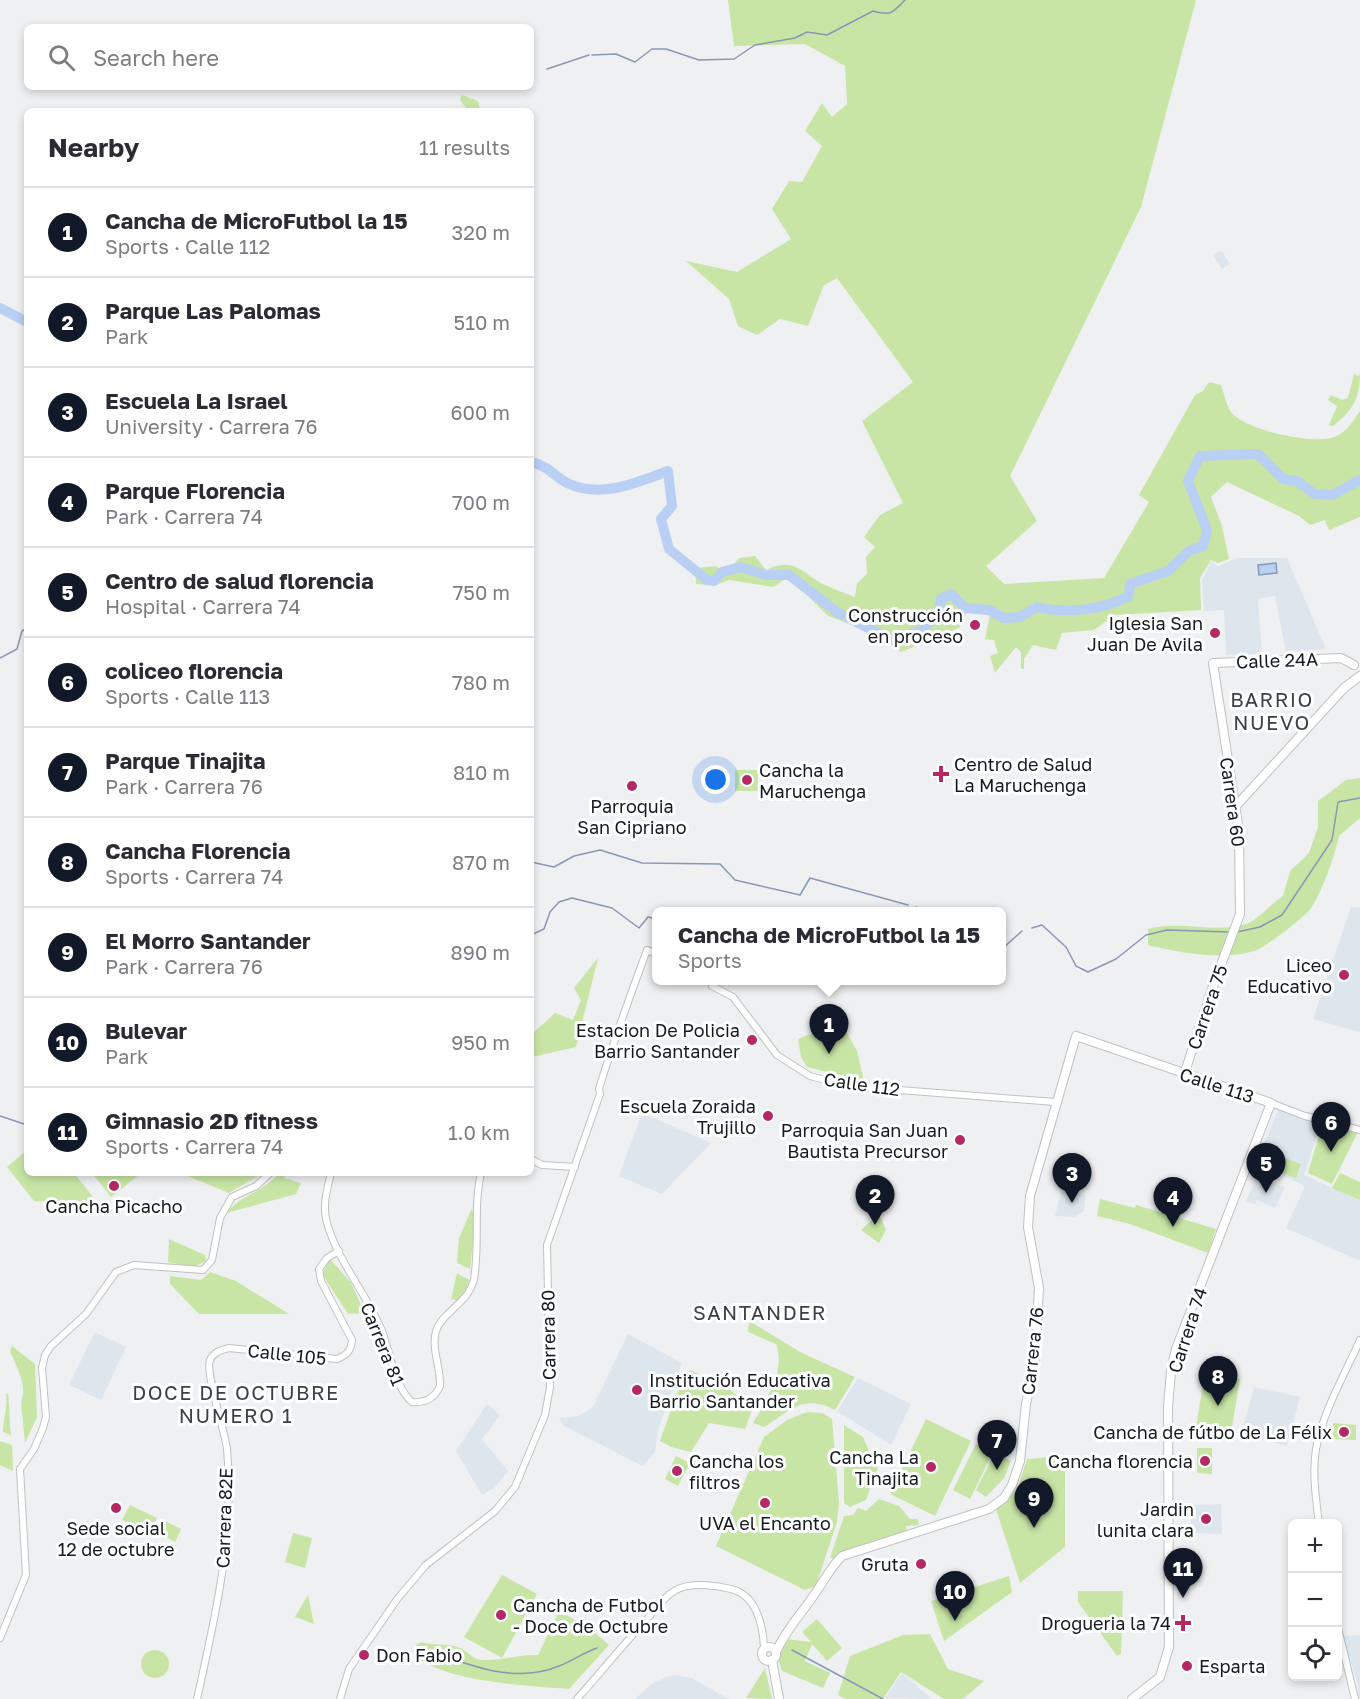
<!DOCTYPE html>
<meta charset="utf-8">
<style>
body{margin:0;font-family:"Golos Text",sans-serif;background:#f7f7f7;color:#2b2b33}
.controls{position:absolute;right:18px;bottom:18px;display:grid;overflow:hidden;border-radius:9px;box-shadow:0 3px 9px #0003}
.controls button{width:54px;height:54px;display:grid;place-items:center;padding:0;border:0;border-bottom:2px solid #e1e1e2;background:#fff;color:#2b2b33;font:30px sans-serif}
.you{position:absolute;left:716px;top:780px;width:21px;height:21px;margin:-15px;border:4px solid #fff;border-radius:50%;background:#1a73e8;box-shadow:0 0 0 9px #1a73e833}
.badge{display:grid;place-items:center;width:39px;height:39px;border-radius:50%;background:#111827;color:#fff;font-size:20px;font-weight:700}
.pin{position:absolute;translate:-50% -50px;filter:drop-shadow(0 2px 3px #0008)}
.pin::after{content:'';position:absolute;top:32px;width:21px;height:18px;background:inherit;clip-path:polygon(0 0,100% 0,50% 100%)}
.popup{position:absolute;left:652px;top:907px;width:354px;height:78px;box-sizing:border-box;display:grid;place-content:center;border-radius:9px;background:#fff;filter:drop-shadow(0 2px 4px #0005);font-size:20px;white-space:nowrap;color:#7c7c81}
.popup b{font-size:22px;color:#2b2b33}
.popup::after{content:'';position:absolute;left:50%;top:100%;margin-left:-12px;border:12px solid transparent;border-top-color:#fff}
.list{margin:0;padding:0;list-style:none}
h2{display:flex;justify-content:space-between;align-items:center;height:78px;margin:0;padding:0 24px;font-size:26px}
h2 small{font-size:20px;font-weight:400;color:#7c7c81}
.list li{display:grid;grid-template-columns:39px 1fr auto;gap:18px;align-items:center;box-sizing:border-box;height:90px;padding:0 24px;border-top:2px solid #e1e1e2}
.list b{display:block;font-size:22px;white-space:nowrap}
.list p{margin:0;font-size:20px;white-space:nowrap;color:#7c7c81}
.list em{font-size:20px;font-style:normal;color:#7c7c81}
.icon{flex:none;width:33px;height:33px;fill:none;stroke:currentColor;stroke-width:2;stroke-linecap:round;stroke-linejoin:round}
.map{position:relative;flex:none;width:1360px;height:1699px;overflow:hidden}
.search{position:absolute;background:#fff;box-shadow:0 3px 9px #0003;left:24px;top:24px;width:510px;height:66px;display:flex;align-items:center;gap:15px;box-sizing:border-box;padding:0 21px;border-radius:9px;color:#7c7c81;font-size:22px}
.panel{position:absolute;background:#fff;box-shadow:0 3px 9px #0003;left:24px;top:108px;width:510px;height:1068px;border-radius:9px}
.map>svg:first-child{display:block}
.built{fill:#dee6ed}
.green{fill:#c8e5a6}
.water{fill:#bacff4;stroke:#8998b2;stroke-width:1.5}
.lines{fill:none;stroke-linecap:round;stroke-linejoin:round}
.stream{stroke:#8998b2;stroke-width:1.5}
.river{stroke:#bacff4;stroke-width:10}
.minor-casing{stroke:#bfc1c2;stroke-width:8}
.major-casing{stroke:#bfc1c2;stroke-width:10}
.minor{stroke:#fff;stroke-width:6}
.major{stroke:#fff;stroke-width:8}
.poi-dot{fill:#b42964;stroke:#fcfeff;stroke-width:2}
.labels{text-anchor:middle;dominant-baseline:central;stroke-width:6;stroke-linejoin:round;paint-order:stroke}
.poi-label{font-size:18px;fill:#181919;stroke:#fcfeff;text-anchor:end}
.street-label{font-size:18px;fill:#181919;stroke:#fcfeff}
.neighbourhood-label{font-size:20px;letter-spacing:1.5px;fill:#3e3f40;stroke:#fcfeff}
</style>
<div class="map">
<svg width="1360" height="1699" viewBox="0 0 1360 1699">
<rect width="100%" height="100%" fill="#eff0f2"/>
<g class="built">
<polygon points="1221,250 1230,264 1222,269 1213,255"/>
<polygon points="1237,558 1287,558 1326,649 1286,652 1275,596 1258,599 1262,654 1226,655 1224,610 1204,611 1202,579 1211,562 1218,566"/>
<polygon points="1351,907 1360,908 1360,1032 1313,1019"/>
<polygon points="1279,1108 1321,1124 1304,1175 1360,1200 1360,1261 1286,1228 1305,1186 1256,1163"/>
<polygon points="642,1113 711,1143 662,1194 619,1176"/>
<polygon points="1260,1169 1275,1176 1273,1182 1285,1187 1275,1208 1257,1200 1255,1205 1246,1201"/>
<polygon points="1062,1188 1086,1195 1084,1211 1074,1217 1055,1216"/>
<polygon points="95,1332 126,1347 101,1400 69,1385"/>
<polygon points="628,1334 682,1363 658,1430 655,1452 643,1466 564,1426 559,1418 578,1416 593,1407"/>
<polygon points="858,1378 911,1404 891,1445 837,1411"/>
<polygon points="1254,1387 1300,1397 1287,1446 1241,1434"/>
<polygon points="487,1404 500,1415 482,1439 508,1471 494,1488 482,1495 456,1451"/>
<polygon points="1221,1504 1222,1534 1191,1533 1191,1505"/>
<polygon points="1360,1635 1360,1699 1359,1699 1358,1686 1343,1636"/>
<polygon points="902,1673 932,1699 885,1698"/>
<polygon points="676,1675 692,1678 729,1699 635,1699 653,1683 668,1676"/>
</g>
<g class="green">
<path d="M728,0H1196L1141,207L1010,476L1037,521L986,566L1004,584L1104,578L1149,502L1139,495L1195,395L1203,391L1209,382L1221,385C1224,393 1226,405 1231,412C1245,430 1312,445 1334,437C1346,433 1353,421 1360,411V517L1329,530L1325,520L1310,525L1299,516L1227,482L1211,497L1222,526L1229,559L1218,563L1211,560L1200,578L1201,610L1115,615L1094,630L1062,633L1056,650L1033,645L1024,659V669H1021V652L1016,647L995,673L990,656L998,653L994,640L985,639L990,615L967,612L959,628L901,652L878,635L828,616L789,577L773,587L729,580L716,585L696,584L695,568L716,566L726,574L739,558L755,556L766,570C794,556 802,573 823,584C833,589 845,593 855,597L857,583L867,574L866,557L875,547L864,537L880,515L903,503L862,421L913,382L837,278L824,285L808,326L780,319L757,335L738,326L729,299L686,261L737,272L791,239L772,209L789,181L802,182L822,146L805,131L822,103L832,117L847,104L845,66L805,44L734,46Z"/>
<polygon points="462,95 478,101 480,109 466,108 460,100"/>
<path d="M1354,374L1358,376L1360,374C1360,399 1352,411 1333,426L1329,425L1337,406L1328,400L1331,395L1342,400L1348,398Z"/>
<rect x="735" y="770" width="23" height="21"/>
<path d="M1360,778V818L1339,836C1336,852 1321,895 1311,908C1304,918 1268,945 1257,950C1225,961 1180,953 1148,945V929C1180,920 1215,934 1246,924C1256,921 1271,904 1283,896L1290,871L1309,853L1318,827V801L1346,780Z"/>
<polygon points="598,958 576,1047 532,1057 531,1035 555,1013 573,1020 581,1000 574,988"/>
<polygon points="841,1022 857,1051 864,1081 807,1067 801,1057 798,1039"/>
<polygon points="1322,1125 1358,1132 1332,1184 1308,1173"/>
<polygon points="27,1150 27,1173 74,1173 98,1203 34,1201 7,1167"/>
<polygon points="1277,1155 1301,1164 1296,1178 1271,1169"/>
<polygon points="92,1173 139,1173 140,1174 111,1197"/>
<polygon points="180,1173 263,1173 229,1193"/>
<path d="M279,1173H287L284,1178L301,1183L296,1194L227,1213C240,1195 265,1191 279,1173Z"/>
<polygon points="1340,1173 1360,1182 1360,1200 1332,1188"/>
<polygon points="1100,1199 1135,1208 1136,1205 1216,1229 1208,1253 1130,1224 1097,1216"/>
<polygon points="874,1202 886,1230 879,1243 861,1230 873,1219"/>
<polygon points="472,1208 475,1224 470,1269 457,1263 459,1238"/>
<polygon points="169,1239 205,1255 206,1261 193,1267 168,1262"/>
<polygon points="330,1259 351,1283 365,1313 348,1314 322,1274"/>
<polygon points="210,1272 236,1281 289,1314 199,1314 170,1284 170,1276 201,1280"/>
<polygon points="457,1273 469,1280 465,1293 457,1300 451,1299"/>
<path d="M749,1321L802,1353L855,1377L835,1410C803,1393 790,1411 764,1427L753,1423C766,1402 786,1369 776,1344L748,1332Z"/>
<path d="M12,1346L35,1364L37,1417L25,1443L21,1402C28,1386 16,1366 10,1351Z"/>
<polygon points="690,1370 720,1383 753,1407 745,1429 709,1423 691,1452 671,1447 660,1441 675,1398"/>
<polygon points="1205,1373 1240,1379 1230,1439 1195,1433"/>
<path d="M6,1394H8C10,1409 9,1420 11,1435L3,1432C3,1420 8,1407 6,1394Z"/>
<polygon points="807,1412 823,1413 832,1419 839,1503 837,1522 816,1586 805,1590 716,1546 764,1437 787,1420"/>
<polygon points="926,1419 971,1441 935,1516 890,1494"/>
<polygon points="1333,1423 1356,1425 1356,1440 1332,1439"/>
<polygon points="844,1425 863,1437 869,1451 882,1455 866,1500 850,1507 844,1503"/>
<polygon points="0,1441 12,1445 13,1471 0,1465"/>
<polygon points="976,1444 993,1452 970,1499 953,1490"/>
<polygon points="1197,1448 1212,1448 1212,1474 1197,1473"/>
<polygon points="995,1452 1011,1461 1004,1478 986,1497 976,1490"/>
<polygon points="676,1456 690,1463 678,1486 665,1479"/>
<polygon points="1065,1456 1065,1547 1020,1583 996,1509 1017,1489 1027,1459"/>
<polygon points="879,1499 899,1506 910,1519 918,1519 919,1525 906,1526 907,1532 838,1558 830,1558 844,1516 853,1515 858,1508 866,1511"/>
<polygon points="130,1505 157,1518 150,1533 122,1520"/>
<polygon points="165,1521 181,1529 175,1542 158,1533"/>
<polygon points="293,1533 312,1538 305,1568 285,1562"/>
<polygon points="502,1575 537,1594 502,1658 464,1637"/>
<polygon points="1009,1576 1012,1592 944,1641 931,1601"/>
<polygon points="1078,1591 1123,1591 1121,1654 1117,1656 1078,1602"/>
<polygon points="308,1595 314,1624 295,1617"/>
<path d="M559,1611L588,1627L609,1645L569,1689C528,1686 450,1682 418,1658L416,1645L421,1642C433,1646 447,1643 458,1647C467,1650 473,1660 482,1660C502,1661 518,1654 538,1655Z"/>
<polygon points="817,1619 842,1648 827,1661 812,1644 805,1661 830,1673 823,1688 782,1671 777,1655 786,1639 811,1642 802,1632"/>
<polygon points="930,1634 948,1669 984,1681 963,1699 944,1699 901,1672 883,1699 845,1699 838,1695 850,1656 903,1635"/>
<circle cx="155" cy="1664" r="14"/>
<polygon points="765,1668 772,1699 746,1698"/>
</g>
<polygon class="water" points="1276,563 1277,573 1259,575 1258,565"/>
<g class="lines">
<g class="stream">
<path d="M592,55L616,54L635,62L652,49H666L699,60L734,59L755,45L795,38L807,32L827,35L873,11C892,16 892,13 905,0"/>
<polyline points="547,69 589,55"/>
<polyline points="0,658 17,649 22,631 27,628"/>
<polyline points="531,862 554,867 574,856 600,850 642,863 720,864 735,880 800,895 810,878 908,905"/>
<polyline points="916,907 927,912"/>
<polyline points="1032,928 1042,925 1066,947 1076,966 1088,972 1116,959 1146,935 1167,930 1229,932"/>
<polyline points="1237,932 1260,927 1282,915 1332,840 1338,802 1360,798"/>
<polyline points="531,935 544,929 550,912 559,902 572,898 612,908 639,928 648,917 656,919"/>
<polyline points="1002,949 1022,931"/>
<polyline points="0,1116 27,1125"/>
<path d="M423,1648C465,1664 514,1685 559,1666C572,1661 583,1653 597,1648"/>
<polyline points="792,1650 883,1699"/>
</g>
<g class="river">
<polyline points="0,308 27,322"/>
<path d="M531,462C547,465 554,476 567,483C601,499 636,483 668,471L672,506L661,519L669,549L707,580L714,581L722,572L740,567L766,575H789L837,612L892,640L920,631L938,616L941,599L951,594L965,608L989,610L1004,618L1020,617L1037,607C1067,614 1103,610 1129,596L1130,584L1168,571L1189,551L1203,546L1207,530L1188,481L1200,456L1258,454L1283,479L1297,481L1315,494L1332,495L1360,480"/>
</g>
<g class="minor-casing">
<g id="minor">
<polyline points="711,980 712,986 733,997 777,1055 810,1076 848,1086 1055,1102"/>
<polyline points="1271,1103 1305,1116 1360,1130"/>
<polyline points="531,1159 542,1165 575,1167"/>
<path d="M331,1173C327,1189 322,1207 327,1223C338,1262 367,1294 382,1331C390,1352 395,1388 412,1402C425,1403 435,1398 440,1386C441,1367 431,1349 436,1331C442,1312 469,1303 474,1279C480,1244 473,1208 481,1173"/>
<path d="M1319,1524C1316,1499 1312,1473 1316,1449C1323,1411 1345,1374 1360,1340"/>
<polyline points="1338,1628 1355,1699"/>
<polyline points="0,1638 26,1575 20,1469 34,1449 43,1428 46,1417 42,1368 45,1355 51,1346 86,1314 116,1272 134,1265 203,1270 212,1260 220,1218 232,1197 256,1186 270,1173"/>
<path d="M197,1699C215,1618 235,1534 227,1449C225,1431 205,1373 210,1360C213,1352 222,1350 229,1348L337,1359C347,1355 351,1351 352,1340L321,1281L319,1269L327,1258L339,1251"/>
<path d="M340,1699L349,1669L398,1598L426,1565L495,1511L515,1487L545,1415L550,1387L547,1245L600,1094L599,1089C613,1042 630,996 647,950L656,954"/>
<path d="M577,1699C601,1672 623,1645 647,1619C656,1609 664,1596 676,1590C690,1582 716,1585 731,1589C756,1595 763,1624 764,1648"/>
</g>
</g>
<g class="major-casing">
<g id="major">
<polyline points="1236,806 1344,688 1360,676"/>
<polyline points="1184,1075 1212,989 1240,914 1239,831 1213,663 1341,658 1354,665"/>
<circle cx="769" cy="1654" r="7"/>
<path d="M776,1652C787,1627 806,1609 820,1586C828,1574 832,1566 842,1556L989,1509L1004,1498L1012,1485L1020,1461L1026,1404L1035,1360L1039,1288L1028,1227L1030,1196L1076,1036L1271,1103L1176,1349L1171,1371L1168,1407L1169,1647L1160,1677L1132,1699"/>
<polyline points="772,1660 779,1699"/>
</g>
</g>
<use href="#minor" class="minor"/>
<use href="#major" class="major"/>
</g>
<g class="poi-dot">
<circle cx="975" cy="625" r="6"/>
<circle cx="1215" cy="633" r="6"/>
<path d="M938 765h6v6h6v6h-6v6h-6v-6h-6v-6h6z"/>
<circle cx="747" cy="780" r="6"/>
<circle cx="632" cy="786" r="6"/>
<circle cx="1344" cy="975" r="6"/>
<circle cx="752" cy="1040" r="6"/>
<circle cx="768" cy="1116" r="6"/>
<circle cx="960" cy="1140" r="6"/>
<circle cx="114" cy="1186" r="6"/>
<circle cx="637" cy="1390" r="6"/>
<circle cx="1344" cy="1432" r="6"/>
<circle cx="1205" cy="1461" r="6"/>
<circle cx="931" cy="1467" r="6"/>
<circle cx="677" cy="1471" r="6"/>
<circle cx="765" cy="1503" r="6"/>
<circle cx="116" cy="1508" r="6"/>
<circle cx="1206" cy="1519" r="6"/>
<circle cx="921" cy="1564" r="6"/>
<circle cx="501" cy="1615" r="6"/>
<path d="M1180 1614h6v6h6v6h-6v6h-6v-6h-6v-6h6z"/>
<circle cx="364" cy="1655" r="6"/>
<circle cx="1187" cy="1666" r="6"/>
</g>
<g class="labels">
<g class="poi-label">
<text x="963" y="615">Construcción<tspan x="963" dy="21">en proceso</tspan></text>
<text x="1203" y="623">Iglesia San<tspan x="1203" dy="21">Juan De Avila</tspan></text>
<text x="954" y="764" text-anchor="start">Centro de Salud<tspan x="954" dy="21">La Maruchenga</tspan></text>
<text x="759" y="770" text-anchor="start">Cancha la<tspan x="759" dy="21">Maruchenga</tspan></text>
<text x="632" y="806" text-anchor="middle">Parroquia<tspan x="632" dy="21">San Cipriano</tspan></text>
<text x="1332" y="965">Liceo<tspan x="1332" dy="21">Educativo</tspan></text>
<text x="740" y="1030">Estacion De Policia<tspan x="740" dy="21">Barrio Santander</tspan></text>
<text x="756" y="1106">Escuela Zoraida<tspan x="756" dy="21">Trujillo</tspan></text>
<text x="948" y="1130">Parroquia San Juan<tspan x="948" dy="21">Bautista Precursor</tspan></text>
<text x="114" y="1206" text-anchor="middle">Cancha Picacho</text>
<text x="649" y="1380" text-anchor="start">Institución Educativa<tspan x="649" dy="21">Barrio Santander</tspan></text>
<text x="1332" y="1432">Cancha de fútbo de La Félix</text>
<text x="919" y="1457">Cancha La<tspan x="919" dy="21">Tinajita</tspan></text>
<text x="689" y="1461" text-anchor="start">Cancha los<tspan x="689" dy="21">filtros</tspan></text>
<text x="1193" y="1461">Cancha florencia</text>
<text x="1194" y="1509">Jardin<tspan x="1194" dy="21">lunita clara</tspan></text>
<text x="765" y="1523" text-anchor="middle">UVA el Encanto</text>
<text x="116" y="1528" text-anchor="middle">Sede social<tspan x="116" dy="21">12 de octubre</tspan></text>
<text x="909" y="1564">Gruta</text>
<text x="513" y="1605" text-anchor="start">Cancha de Futbol<tspan x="513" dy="21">- Doce de Octubre</tspan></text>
<text x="1171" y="1623">Drogueria la 74</text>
<text x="376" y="1655" text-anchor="start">Don Fabio</text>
<text x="1199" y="1666" text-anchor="start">Esparta</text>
</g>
<g class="street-label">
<text transform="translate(1277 660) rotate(-2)">Calle 24A</text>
<text transform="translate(1233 802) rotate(82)">Carrera 60</text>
<text transform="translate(1207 1007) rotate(-71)">Carrera 75</text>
<text transform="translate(862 1084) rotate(8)">Calle 112</text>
<text transform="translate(1217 1085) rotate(18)">Calle 113</text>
<text transform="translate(1187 1330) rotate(-72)">Carrera 74</text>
<text transform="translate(548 1335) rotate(-91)">Carrera 80</text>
<text transform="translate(383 1344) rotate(68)">Carrera 81</text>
<text transform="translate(1032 1351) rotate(-84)">Carrera 76</text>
<text transform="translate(287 1354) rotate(6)">Calle 105</text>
<text transform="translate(224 1518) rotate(-88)">Carrera 82E</text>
</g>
<g class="neighbourhood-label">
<text x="1272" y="699">BARRIO<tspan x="1272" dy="23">NUEVO</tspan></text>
<text x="760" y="1312">SANTANDER</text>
<text x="236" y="1392">DOCE DE OCTUBRE<tspan x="236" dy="23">NUMERO 1</tspan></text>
</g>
</g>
</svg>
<div class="controls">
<button>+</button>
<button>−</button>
<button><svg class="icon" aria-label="locate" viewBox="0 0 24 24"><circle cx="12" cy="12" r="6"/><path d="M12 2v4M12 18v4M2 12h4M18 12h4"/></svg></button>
</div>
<div class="you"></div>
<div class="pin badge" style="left:829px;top:1054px">1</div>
<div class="popup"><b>Cancha de MicroFutbol la 15</b>Sports</div>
<div class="pin badge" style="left:875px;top:1225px">2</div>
<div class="pin badge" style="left:1072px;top:1203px">3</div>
<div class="pin badge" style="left:1173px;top:1227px">4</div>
<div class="pin badge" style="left:1266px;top:1193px">5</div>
<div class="pin badge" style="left:1331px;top:1152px">6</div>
<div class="pin badge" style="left:997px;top:1470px">7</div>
<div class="pin badge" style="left:1218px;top:1406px">8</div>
<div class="pin badge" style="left:1034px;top:1528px">9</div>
<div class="pin badge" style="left:955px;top:1621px">10</div>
<div class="pin badge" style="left:1183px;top:1598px">11</div>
<div class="search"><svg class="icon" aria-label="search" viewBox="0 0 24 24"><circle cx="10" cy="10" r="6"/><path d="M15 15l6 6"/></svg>Search here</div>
<section class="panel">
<h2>Nearby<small>11 results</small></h2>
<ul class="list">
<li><span class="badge">1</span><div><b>Cancha de MicroFutbol la 15</b><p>Sports · Calle 112</p></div><em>320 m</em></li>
<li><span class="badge">2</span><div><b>Parque Las Palomas</b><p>Park</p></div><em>510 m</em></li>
<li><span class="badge">3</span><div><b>Escuela La Israel</b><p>University · Carrera 76</p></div><em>600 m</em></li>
<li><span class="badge">4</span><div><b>Parque Florencia</b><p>Park · Carrera 74</p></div><em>700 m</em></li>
<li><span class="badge">5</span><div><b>Centro de salud florencia</b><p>Hospital · Carrera 74</p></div><em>750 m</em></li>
<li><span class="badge">6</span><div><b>coliceo florencia</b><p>Sports · Calle 113</p></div><em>780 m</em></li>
<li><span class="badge">7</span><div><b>Parque Tinajita</b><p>Park · Carrera 76</p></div><em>810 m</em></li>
<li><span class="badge">8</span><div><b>Cancha Florencia</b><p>Sports · Carrera 74</p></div><em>870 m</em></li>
<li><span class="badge">9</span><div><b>El Morro Santander</b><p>Park · Carrera 76</p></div><em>890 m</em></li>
<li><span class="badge">10</span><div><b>Bulevar</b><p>Park</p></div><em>950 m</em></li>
<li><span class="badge">11</span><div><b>Gimnasio 2D fitness</b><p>Sports · Carrera 74</p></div><em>1.0 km</em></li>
</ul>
</section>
</div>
